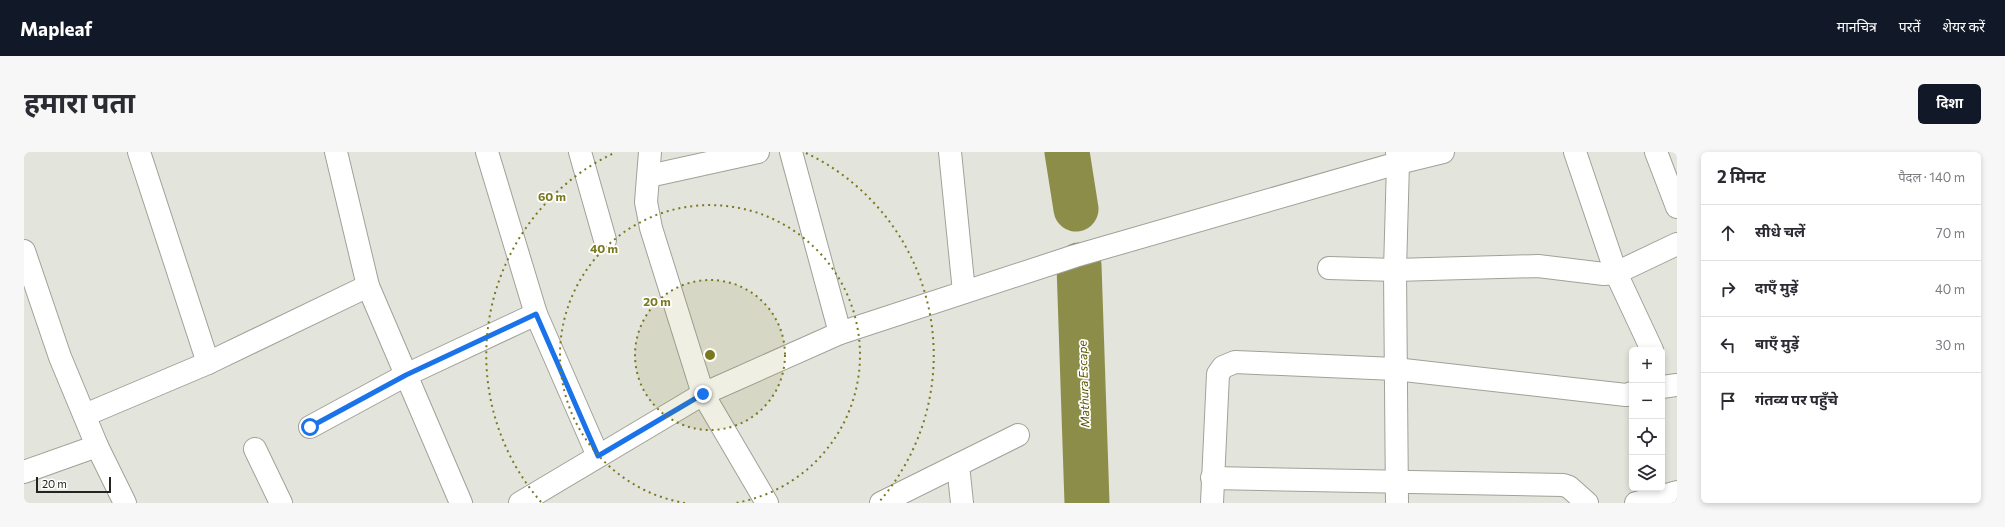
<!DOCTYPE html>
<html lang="hi">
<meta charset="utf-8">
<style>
body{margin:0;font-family:Commissioner,"Noto Sans Devanagari",sans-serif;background:#f7f7f7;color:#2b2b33}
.controls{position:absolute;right:12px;bottom:12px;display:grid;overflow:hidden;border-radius:6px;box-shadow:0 2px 6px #0003}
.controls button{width:36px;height:36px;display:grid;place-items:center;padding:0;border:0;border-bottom:1px solid #e1e1e2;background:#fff;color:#2b2b33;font:20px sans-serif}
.scale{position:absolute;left:12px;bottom:10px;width:75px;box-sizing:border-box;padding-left:4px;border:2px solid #232320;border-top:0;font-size:11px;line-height:14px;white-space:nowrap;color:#232320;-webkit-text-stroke:3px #fffffe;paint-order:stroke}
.stop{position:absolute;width:12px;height:12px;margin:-9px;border:3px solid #1a73e8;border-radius:50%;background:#fff}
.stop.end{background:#1a73e8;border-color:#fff;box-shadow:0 1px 4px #0008}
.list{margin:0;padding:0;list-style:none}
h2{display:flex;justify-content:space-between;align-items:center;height:52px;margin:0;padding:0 16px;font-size:17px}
h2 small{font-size:13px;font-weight:400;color:#7c7c81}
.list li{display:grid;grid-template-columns:26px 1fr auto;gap:12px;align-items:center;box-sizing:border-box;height:56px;padding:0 16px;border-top:1px solid #e1e1e2}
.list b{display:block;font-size:15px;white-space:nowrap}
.list em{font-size:13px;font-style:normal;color:#7c7c81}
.icon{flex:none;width:22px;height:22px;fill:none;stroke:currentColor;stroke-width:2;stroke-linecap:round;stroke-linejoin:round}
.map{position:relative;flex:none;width:1653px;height:351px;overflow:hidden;border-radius:6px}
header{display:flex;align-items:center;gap:24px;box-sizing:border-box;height:56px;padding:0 20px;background:#111827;color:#fff}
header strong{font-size:19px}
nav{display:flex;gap:22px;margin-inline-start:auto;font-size:14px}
.intro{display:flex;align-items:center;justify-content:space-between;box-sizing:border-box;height:96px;padding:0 24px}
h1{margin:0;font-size:28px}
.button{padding:10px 18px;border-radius:6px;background:#111827;color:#fff;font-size:14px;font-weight:700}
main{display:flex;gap:24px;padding:0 24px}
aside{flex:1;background:#fff;border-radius:6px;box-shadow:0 2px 6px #0003}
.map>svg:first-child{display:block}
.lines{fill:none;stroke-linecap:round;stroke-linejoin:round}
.river{stroke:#8d8d4a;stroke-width:45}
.minor-casing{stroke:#a1a199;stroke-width:24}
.minor{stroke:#fff;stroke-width:22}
.route{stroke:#1a73e8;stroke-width:5}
.ring{fill:none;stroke:#7a7920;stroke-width:2;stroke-dasharray:2 4}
.labels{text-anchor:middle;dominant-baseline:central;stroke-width:3.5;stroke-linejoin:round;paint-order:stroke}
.water-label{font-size:12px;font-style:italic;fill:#565500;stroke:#fffffe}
.centre{fill:#7a7920;stroke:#fffffe;stroke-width:2}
.ring-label{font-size:12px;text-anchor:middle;font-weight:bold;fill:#7a7920;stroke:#fffffe;stroke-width:3.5;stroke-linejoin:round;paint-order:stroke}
</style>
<header>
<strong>Mapleaf</strong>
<nav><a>मानचित्र</a><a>परतें</a><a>शेयर करें</a></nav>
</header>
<div class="intro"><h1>हमारा पता</h1><a class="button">दिशा</a></div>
<main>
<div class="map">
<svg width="1653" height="351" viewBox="0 0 1653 351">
<rect width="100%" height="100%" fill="#e3e4db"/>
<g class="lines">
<g class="river">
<polyline points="1043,0 1052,57"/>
<polyline points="1055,113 1063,351"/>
</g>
<g class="minor-casing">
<g id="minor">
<polyline points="115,0 184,211"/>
<polyline points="312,0 344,134 437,351"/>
<polyline points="463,0 512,162 574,304"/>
<polyline points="556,0 581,88"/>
<polyline points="626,0 622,50 627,76 679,242 743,351"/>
<polyline points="767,0 816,181"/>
<polyline points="926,0 940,140"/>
<polyline points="1551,0 1592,121 1628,198"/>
<polyline points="1632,0 1653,55"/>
<polyline points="625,24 734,0"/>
<polyline points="0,99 36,205 73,294 101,351"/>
<polyline points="1305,116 1371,118 1514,114 1580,122 1592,121 1653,92"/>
<polyline points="1638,235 1653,233"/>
<polyline points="61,263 184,211 344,134"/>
<polyline points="286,275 382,223 512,162"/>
<polyline points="231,297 257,351"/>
<polyline points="934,313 938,351"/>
<polyline points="0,320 73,294"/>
<polyline points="1188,326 1539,333 1545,335 1563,351"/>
<polyline points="496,351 679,242 816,181 1051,104 1374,11 1419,0"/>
<polyline points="857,351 994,283"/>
<polyline points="1188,351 1194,222 1199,215 1211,210 1371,217 1602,243 1608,241"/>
<polyline points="1373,351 1371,118 1374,11 1373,0"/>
<polyline points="1612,351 1653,340"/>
</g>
</g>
<use href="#minor" class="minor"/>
</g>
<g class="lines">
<polyline class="route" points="286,275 382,223 512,162 574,304 679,242"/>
</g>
<circle cx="686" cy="203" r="75" fill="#7a7920" fill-opacity=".12"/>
<g class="ring">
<circle cx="686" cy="203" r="75"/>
<path d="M661 351A150 150 0 1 1 711 351"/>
<path d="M517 350A224 224 0 0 1 590 1M782 1A224 224 0 0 1 855 350"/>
</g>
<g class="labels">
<g class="water-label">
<text transform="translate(1059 232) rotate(-92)">Mathura Escape</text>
</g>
</g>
<circle cx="686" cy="203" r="6" class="centre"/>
<g class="ring-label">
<text x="528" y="49">60 m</text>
<text x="580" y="101">40 m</text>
<text x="633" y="154">20 m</text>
</g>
</svg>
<div class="controls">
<button>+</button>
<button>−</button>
<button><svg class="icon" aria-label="locate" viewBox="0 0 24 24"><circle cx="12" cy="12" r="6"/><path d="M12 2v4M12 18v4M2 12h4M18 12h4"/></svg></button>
<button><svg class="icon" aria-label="layers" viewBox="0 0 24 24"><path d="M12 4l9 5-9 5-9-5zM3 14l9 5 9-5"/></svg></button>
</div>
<div class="scale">20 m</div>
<div class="stop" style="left:286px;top:275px"></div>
<div class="stop end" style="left:679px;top:242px"></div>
</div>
<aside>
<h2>2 मिनट<small>पैदल · 140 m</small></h2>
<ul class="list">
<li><svg class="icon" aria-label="ahead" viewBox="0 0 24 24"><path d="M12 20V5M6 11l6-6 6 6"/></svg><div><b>सीधे चलें</b></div><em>70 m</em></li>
<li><svg class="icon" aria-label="right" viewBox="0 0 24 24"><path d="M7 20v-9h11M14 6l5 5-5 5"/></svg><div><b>दाएँ मुड़ें</b></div><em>40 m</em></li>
<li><svg class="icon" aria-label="left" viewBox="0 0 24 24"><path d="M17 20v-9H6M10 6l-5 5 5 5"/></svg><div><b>बाएँ मुड़ें</b></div><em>30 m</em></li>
<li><svg class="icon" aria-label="arrive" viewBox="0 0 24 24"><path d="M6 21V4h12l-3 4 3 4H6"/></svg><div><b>गंतव्य पर पहुँचे</b></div></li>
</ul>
</aside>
</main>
